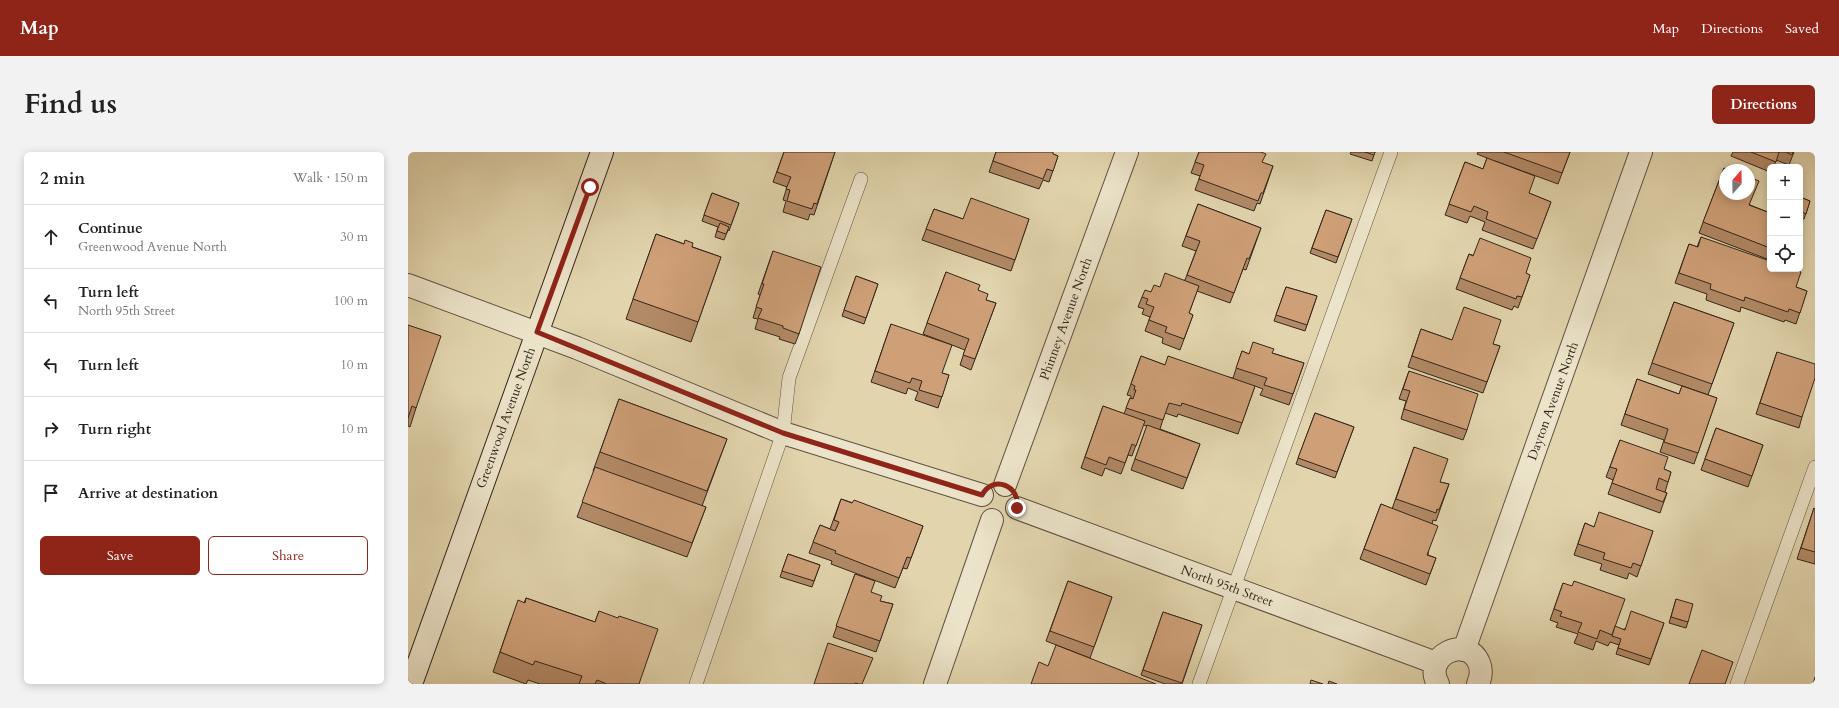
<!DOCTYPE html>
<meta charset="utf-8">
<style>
body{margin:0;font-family:Cardo,serif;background:#f2f2f2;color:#222}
.controls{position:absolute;right:12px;top:12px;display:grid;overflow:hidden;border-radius:6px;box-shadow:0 2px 10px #0003}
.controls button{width:36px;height:36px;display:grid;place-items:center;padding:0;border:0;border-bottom:1px solid #e0e0e0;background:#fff;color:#222;font:20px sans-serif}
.compass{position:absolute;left:1311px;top:12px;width:36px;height:36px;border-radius:50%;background:#fff;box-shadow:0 2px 10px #0003;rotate:20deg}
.stop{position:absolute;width:12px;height:12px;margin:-9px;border:3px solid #8f2418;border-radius:50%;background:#fff}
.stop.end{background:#8f2418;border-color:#fff;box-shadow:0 1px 4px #0008}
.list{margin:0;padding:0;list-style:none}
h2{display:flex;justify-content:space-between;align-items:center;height:52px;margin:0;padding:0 16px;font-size:17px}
h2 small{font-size:13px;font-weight:400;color:#767676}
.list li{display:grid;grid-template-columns:26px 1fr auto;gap:12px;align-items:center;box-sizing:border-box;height:64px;padding:0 16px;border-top:1px solid #e0e0e0}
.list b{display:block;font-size:15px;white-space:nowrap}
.list p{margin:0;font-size:13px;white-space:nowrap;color:#767676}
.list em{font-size:13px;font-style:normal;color:#767676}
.actions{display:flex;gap:8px;padding:12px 16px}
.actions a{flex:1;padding:9px 0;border:1px solid #8f2418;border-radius:6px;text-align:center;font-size:14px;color:#8f2418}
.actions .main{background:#8f2418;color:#fff}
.icon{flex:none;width:22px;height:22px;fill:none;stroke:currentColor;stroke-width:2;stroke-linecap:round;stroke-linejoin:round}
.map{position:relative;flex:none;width:1407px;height:532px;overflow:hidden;border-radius:6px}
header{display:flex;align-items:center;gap:24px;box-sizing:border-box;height:56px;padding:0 20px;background:#8f2418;color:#fff}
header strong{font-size:19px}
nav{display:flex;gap:22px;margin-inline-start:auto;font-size:14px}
.intro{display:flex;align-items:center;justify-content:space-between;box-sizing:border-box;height:96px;padding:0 24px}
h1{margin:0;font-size:28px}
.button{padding:10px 18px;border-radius:6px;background:#8f2418;color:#fff;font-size:14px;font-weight:700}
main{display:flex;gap:24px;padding:0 24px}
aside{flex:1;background:#fff;border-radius:6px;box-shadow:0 2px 10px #0003}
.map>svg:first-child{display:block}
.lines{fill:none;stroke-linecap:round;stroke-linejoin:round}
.lane-casing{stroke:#5f5240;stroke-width:14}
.street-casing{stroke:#5f5240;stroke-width:24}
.secondary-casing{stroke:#33261b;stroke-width:24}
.lane{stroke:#ece4ca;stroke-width:13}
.street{stroke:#ece4ca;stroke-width:22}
.secondary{stroke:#ece4ca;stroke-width:22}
.wall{fill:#b28a67;stroke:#33261b}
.building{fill:#cfa078;stroke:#33261b}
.route{stroke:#8f2418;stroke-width:5}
.labels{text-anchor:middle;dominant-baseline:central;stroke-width:3;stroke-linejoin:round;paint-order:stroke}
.street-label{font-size:13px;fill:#33261b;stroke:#ece4ca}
</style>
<header>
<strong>Map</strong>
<nav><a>Map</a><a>Directions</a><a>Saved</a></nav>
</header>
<div class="intro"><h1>Find us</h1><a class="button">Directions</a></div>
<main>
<aside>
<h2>2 min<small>Walk · 150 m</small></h2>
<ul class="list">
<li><svg class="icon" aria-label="ahead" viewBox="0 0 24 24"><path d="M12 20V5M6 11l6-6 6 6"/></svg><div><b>Continue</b><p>Greenwood Avenue North</p></div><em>30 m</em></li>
<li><svg class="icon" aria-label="left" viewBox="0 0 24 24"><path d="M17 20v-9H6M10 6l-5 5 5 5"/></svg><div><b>Turn left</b><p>North 95th Street</p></div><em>100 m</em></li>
<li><svg class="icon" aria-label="left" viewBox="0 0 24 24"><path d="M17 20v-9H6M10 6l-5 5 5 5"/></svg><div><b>Turn left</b></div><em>10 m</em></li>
<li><svg class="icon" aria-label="right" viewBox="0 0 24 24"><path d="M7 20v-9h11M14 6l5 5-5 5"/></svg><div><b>Turn right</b></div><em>10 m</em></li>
<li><svg class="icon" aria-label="arrive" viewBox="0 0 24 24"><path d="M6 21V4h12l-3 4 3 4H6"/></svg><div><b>Arrive at destination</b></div></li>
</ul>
<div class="actions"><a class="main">Save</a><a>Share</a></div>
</aside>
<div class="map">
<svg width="1407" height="532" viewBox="0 0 1407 532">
<rect width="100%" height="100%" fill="#e2d5ae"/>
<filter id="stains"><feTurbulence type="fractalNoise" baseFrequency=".005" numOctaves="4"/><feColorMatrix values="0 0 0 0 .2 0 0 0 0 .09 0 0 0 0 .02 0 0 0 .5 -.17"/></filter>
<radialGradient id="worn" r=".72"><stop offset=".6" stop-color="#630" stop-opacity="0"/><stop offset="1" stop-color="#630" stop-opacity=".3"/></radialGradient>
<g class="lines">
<g class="lane-casing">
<g id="lane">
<polyline points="288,532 375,281 381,226 453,27"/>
<polyline points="791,532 983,0"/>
<polyline points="1329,532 1407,315"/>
</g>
</g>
<g class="street-casing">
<g id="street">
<polyline points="0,133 169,196 375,281 574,343"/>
<polyline points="597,333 719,0"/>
<polyline points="609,356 1028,511"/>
<polyline points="1056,498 1233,0"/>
<polyline points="527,532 584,368"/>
<path d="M1030,532C1014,504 1059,482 1071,511C1074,518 1073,525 1070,532"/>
</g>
</g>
<g class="secondary-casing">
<polyline id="secondary" points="3,532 194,0"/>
</g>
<use href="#lane" class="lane"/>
<use href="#street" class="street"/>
<use href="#secondary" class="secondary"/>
</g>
<g class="wall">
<polygon points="376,0 427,0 406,63 402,62 400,68 375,60 378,49 375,48 379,35 365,30"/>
<polygon points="588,0 645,2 650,4 641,30 635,28 631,37 581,20"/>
<polygon points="791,0 865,14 852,52 849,51 846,59 787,38 792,24 783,21"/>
<polygon points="943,0 967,0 964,9 942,2"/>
<polygon points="1070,0 1162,0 1150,32 1087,9 1121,41 1143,50 1125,97 1074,78 1077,70 1062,64 1059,71 1037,63 1057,10 1075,17 1079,6 1069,2"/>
<polygon points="1325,0 1386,0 1381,13 1368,8 1366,15 1362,15 1362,20 1323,4"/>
<polygon points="1316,16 1342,53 1362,61 1362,103 1361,103 1359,107 1291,81"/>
<polygon points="304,41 331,51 321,79 320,78 316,88 307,85 310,75 294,69"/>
<polygon points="1392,45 1402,49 1396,67 1392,66"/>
<polygon points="790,52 853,76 838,118 835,117 822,151 789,139 781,161 785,163 772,198 754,191 755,186 737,179 742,165 734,162 736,157 730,155 734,145 752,135 777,128 788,99 774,94"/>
<polygon points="526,57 555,67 621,67 603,119 514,88"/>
<polygon points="918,58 944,67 928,111 902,101"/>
<polygon points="248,82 313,105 283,190 218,167"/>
<polygon points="1293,85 1388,135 1399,139 1388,172 1377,168 1376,170 1333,155 1332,160 1298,148 1299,142 1267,131 1281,92 1289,95"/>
<polygon points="365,99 391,182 387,192 371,187 372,185 347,177 350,167 345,166 352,143 350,142"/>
<polygon points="1061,102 1122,123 1110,156 1106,154 1104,158 1048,137"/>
<polygon points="538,120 570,138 578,148 588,151 563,218 552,213 557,198 515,182"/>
<polygon points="448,124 470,132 456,172 434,164"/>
<polygon points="878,135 909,144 897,179 866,169"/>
<polygon points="1266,150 1326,171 1300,243 1240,222"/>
<polygon points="483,172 534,221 541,223 530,256 507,248 510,240 500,236 498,242 463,230"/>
<polygon points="0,173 8,256 2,275 0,274"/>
<polygon points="1013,177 1044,188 1085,192 1092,194 1075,241 1000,215"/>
<polygon points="834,199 841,202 864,201 896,211 881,253 852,243 855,237 847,234 830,282 770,262 769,265 757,261 752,277 792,292 775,337 723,318 739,274 735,273 724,304 720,303 713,322 697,316 694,324 673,316 695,254 716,262 722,246 723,246 723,244 719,243 733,204 757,213 825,226"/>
<polygon points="1369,200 1394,265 1391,276 1348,262"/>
<polygon points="1001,219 1059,278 1055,288 993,267 998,249 991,247"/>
<polygon points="1229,227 1271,242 1274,234 1309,246 1286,312 1252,300 1256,288 1213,273"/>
<polygon points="211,247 319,287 294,354 298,355 279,405 169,365 186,320 185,319"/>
<polygon points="907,261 946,275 927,326 888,312"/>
<polygon points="1308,276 1355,293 1340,335 1293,318"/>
<polygon points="1212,288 1256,317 1263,320 1257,340 1259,341 1252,361 1200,342 1205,328 1198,325"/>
<polygon points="1006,295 1032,330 1041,332 1028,369 1025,368 1024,372 1020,403 1028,406 1018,433 952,407 973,352 984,357"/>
<polygon points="433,347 515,374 499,417 495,416 487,436 423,412 424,409 401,401 412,373 422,377"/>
<polygon points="1406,356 1407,357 1407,412 1389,407"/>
<polygon points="1177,371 1186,375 1245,379 1229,425 1221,421 1219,427 1192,418 1194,412 1166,403"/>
<polygon points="380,402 412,413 404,435 372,425"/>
<polygon points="447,422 463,440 472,449 485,452 468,500 425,485"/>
<polygon points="660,429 704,445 682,506 638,489"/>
<polygon points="1155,431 1204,483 1216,477 1256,471 1241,513 1208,502 1211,493 1202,490 1200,494 1188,489 1185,498 1166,491 1170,482 1148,475 1150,471 1142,468"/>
<polygon points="118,446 187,470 191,459 231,532 132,532 120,528 118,532 85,520 103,468 116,451"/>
<polygon points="1268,447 1280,470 1278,476 1261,471"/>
<polygon points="755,460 794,473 774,532 757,532 733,523"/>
</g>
<g class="building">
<polygon points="376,0 427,0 409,52 406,51 404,57 379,49 382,38 378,37 383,25 369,20"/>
<polygon points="588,0 645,0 645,2 650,4 645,19 639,17 635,27 585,9"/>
<polygon points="791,0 853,0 858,2 854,10 865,14 855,41 853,41 850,49 791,27 796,13 787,10"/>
<polygon points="957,0 967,0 966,3"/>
<polygon points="1096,0 1162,0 1154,21"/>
<polygon points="1343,0 1371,0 1368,10"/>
<polygon points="1378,0 1385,0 1384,3"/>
<polygon points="1079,6 1127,24 1121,41 1143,50 1129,87 1078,67 1080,60 1066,54 1063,60 1041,52 1057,10 1075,17"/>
<polygon points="1316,16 1323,18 1317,18 1317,42 1341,42 1341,25 1351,29 1341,53 1362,61 1362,96 1295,70"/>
<polygon points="304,41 331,51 323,73 296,63"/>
<polygon points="1392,45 1402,49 1398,62 1392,59"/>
<polygon points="563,46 621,67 607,108 518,77 526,57 555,67"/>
<polygon points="790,52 853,76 841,107 839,106 826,141 779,123 792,89 778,84"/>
<polygon points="918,58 944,67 930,105 904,96"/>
<polygon points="312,71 321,75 318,82 309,79"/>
<polygon points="248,82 276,92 277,88 285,91 284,95 313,105 290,170 225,147"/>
<polygon points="1293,85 1362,109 1362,117 1385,117 1393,120 1388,135 1399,139 1392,161 1381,157 1380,160 1337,145 1336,149 1302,137 1303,132 1271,121 1281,92 1290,95"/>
<polygon points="1072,86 1123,106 1118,121 1122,123 1114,145 1109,144 1108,147 1052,126 1061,102 1065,104"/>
<polygon points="365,99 413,115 391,182 375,176 375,174 350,166 354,157 348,155 356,132 354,132"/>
<polygon points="538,120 572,133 570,138 580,142 578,148 588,151 567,207 555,203 561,187 519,171"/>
<polygon points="757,121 791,134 781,161 785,163 776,187 757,180 759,175 741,168 746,155 738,152 740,147 734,145 737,138 743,140 746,133 752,135"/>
<polygon points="448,124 470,132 458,166 436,158"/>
<polygon points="878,135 909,144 899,173 868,163"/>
<polygon points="1266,150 1326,171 1304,232 1244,211"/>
<polygon points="1056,155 1093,168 1085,192 1092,194 1079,230 1004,204 1013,177 1044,188"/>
<polygon points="483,172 544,193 534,221 541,223 534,245 511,238 514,229 504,226 502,231 467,219"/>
<polygon points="0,173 33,184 8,256 4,254 0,266"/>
<polygon points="845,190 866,197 864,201 896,211 885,242 856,233 859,226 828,216 834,199 841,202"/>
<polygon points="1369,200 1407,212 1407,226 1394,265 1352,251"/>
<polygon points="733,204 757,213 760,204 847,234 834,271 774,251 773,254 761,251 755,268 718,256 722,246 725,247 728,238 726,238 727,234 723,232"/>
<polygon points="1001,219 1070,242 1059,278 996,257 1002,239 995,237"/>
<polygon points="1229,227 1271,242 1274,234 1309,246 1290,301 1256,290 1260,277 1217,262"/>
<polygon points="211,247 319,287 299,339 192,300"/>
<polygon points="695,254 737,269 728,294 724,292 717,311 701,305 698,313 677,305"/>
<polygon points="907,261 946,275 929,320 890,306"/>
<polygon points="739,273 792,292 779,326 727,307"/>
<polygon points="1308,276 1355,293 1344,324 1297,307"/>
<polygon points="1212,288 1260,305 1256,317 1263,320 1260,330 1251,326 1248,337 1259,341 1255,350 1204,331 1209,317 1202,315"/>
<polygon points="1006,295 1040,307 1032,330 1041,332 1031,358 1029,357 1028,361 988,347"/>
<polygon points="187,315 298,355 284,391 174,350"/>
<polygon points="433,347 444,351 446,348 515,374 503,406 499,405 491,426 427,401 428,399 405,390 412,373 427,379 431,370 426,368"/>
<polygon points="973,352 1030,374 1019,403 1028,406 1022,422 956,397"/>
<polygon points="1406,356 1407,357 1407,400 1393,396"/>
<polygon points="1191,360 1245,379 1233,414 1225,411 1223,416 1195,407 1197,401 1170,392 1177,371 1186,375"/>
<polygon points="380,402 412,413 406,429 374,419"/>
<polygon points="447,422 467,429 463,440 474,444 472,449 485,452 472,489 428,474"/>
<polygon points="660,429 704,445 686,495 642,479"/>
<polygon points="1166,429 1217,447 1204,483 1192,478 1189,487 1170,480 1174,471 1152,464 1154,460 1146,457 1155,431 1164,434"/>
<polygon points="118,446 187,470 191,459 210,466 211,464 250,477 231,532 199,532 189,528 187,532 171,532 174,524 127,509 125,513 92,500 110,448 117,451"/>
<polygon points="1268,447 1285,452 1280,470 1263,465"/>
<polygon points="1223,459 1256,471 1243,507 1210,496 1213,487 1204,484 1207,474 1217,478"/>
<polygon points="755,460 794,473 774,531 735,518"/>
<polygon points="420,491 465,506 454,532 451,532 447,531 447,532 406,532"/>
<polygon points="648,493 748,532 623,532 631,510 640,514"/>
<polygon points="1294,498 1325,510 1317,532 1281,532"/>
<polygon points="1407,525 1407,532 1405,532"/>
<polygon points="903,528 915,532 902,532"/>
<polygon points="921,529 929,532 920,532"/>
</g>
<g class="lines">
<path class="route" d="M182,35L129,180L375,281L574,343C585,322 613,334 609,356"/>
</g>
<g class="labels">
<g class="street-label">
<text transform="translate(658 167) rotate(-70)">Phinney Avenue North</text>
<text transform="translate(1145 249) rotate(-70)">Dayton Avenue North</text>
<text transform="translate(98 266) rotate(-70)">Greenwood Avenue North</text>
<text transform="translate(819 434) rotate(20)">North 95th Street</text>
</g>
</g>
<rect width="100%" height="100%" filter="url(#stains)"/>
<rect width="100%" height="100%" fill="url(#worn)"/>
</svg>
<div class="controls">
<button>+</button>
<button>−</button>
<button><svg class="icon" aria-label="locate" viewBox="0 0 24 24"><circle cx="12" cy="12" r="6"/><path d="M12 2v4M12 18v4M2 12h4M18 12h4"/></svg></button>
</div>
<svg class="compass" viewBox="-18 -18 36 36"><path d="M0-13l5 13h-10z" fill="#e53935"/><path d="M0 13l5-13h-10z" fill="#767676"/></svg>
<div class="stop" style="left:182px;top:35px"></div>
<div class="stop end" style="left:609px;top:356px"></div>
</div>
</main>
